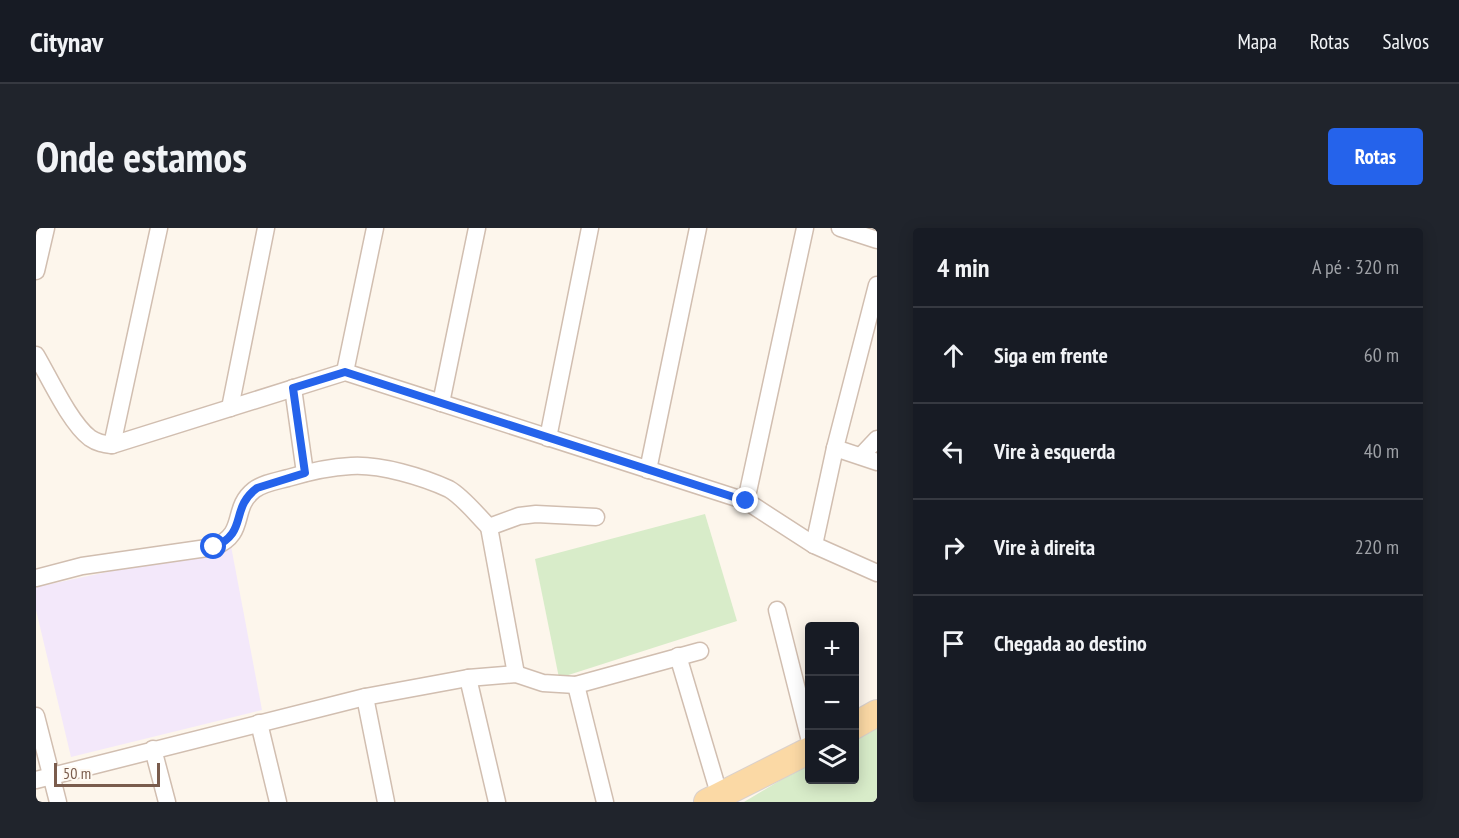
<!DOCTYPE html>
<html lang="pt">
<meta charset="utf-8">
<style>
body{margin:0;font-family:"PT Sans Narrow",sans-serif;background:#20242c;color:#f1f3f6}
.controls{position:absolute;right:18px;bottom:18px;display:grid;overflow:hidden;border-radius:6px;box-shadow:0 3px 15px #0003}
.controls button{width:54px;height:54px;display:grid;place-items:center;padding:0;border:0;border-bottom:2px solid #363941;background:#171b24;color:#f1f3f6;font:30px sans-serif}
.scale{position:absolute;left:18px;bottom:15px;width:106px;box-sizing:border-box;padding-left:6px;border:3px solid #7a5c4d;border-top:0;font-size:16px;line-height:21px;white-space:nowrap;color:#7a5c4d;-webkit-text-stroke:4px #fffaf3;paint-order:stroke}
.stop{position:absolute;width:18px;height:18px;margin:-14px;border:4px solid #2563eb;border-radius:50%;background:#fff}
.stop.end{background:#2563eb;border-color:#fff;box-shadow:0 2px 6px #0008}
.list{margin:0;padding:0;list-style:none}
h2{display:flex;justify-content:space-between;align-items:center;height:78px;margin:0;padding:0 24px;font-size:26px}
h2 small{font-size:20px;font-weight:400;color:#9ea1a6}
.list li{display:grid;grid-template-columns:39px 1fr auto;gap:18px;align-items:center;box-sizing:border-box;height:96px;padding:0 24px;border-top:2px solid #363941}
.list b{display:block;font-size:22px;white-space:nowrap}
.list em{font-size:20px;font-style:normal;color:#9ea1a6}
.icon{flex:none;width:33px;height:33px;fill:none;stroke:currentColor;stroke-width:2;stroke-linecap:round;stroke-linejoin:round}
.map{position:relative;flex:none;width:841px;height:574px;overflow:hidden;border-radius:6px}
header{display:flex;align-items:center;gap:36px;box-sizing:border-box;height:84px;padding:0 30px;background:#171b24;border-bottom:2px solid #363941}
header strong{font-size:28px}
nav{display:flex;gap:33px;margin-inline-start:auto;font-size:21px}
.intro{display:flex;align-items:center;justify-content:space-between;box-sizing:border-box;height:144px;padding:0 36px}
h1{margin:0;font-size:42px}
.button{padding:15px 27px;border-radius:6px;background:#2563eb;color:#fff;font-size:21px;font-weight:700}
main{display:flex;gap:36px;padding:0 36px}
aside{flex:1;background:#171b24;border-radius:6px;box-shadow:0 3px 15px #0003}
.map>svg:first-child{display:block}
.education{fill:#f3e8fa}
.green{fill:#d8ecc9}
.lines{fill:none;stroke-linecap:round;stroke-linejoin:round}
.street-casing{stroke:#d1beb0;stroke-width:19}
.primary-casing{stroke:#dad1cd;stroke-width:28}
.street{stroke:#fff;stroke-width:16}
.primary{stroke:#fbd9a5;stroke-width:26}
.route{stroke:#2563eb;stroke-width:8}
</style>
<header>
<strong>Citynav</strong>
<nav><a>Mapa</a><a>Rotas</a><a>Salvos</a></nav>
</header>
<div class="intro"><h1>Onde estamos</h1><a class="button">Rotas</a></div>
<main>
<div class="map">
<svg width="841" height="574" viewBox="0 0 841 574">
<rect width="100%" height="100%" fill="#fdf6ec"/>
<polygon class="education" points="195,318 226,482 35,529 0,382 0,359"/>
<g class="green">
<polygon points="669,286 701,393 523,450 499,331"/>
<polygon points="841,496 841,574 708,574 773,535 774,552 818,552 819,509"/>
</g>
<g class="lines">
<g class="street-casing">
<g id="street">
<polyline points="804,0 841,12"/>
<polyline points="0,43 10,0"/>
<path d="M0,127C13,149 34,195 54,210C61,215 68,216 76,217L309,144L710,273L778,317L841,345"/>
<polyline points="309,144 339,0"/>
<polyline points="257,160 269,245"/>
<polyline points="405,175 441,0"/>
<polyline points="194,180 230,0"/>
<polyline points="512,210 554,0"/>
<polyline points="76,217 123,0"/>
<polyline points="799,220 841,234"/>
<polyline points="825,228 841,211"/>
<polyline points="612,242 662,0"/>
<polyline points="710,273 769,0"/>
<polyline points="453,299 480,446"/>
<polyline points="778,317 799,220 841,57"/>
<path d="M0,350L46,338L178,319C212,305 194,281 218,262C227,255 241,253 252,250C272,244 294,239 315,238C344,236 387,249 413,261C427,269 441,287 453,299L483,288L500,286L560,289"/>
<polyline points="741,382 774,513"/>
<polyline points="642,428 684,569"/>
<polyline points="432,450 461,574"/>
<polyline points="540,457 569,574"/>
<polyline points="329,469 350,574"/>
<polyline points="0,488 22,574"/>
<polyline points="223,495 242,574"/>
<polyline points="117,521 131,574"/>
<polyline points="0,552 329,469 432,450 480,446 507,455 540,457 664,423"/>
</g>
</g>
<g class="primary-casing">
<g id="primary">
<polyline points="818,498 841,485"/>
<polyline points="671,574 774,522"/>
</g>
</g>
<use href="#street" class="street"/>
<use href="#primary" class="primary"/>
</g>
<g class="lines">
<path class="route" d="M178,319C213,304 193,281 221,260L269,245L257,160L309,144L710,273"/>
</g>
</svg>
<div class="controls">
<button>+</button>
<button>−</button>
<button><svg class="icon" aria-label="layers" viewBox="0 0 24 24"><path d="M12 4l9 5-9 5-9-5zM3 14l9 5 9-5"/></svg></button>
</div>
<div class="scale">50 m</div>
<div class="stop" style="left:178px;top:319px"></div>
<div class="stop end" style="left:710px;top:273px"></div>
</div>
<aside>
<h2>4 min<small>A pé · 320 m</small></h2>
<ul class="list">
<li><svg class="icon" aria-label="ahead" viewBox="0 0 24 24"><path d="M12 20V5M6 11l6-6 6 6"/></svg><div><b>Siga em frente</b></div><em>60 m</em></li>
<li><svg class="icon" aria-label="left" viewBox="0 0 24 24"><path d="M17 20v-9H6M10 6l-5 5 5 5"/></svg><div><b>Vire à esquerda</b></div><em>40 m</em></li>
<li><svg class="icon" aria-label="right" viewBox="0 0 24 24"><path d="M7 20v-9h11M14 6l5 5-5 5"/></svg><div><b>Vire à direita</b></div><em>220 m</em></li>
<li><svg class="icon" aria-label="arrive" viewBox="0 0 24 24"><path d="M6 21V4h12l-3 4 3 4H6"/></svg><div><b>Chegada ao destino</b></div></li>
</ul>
</aside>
</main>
